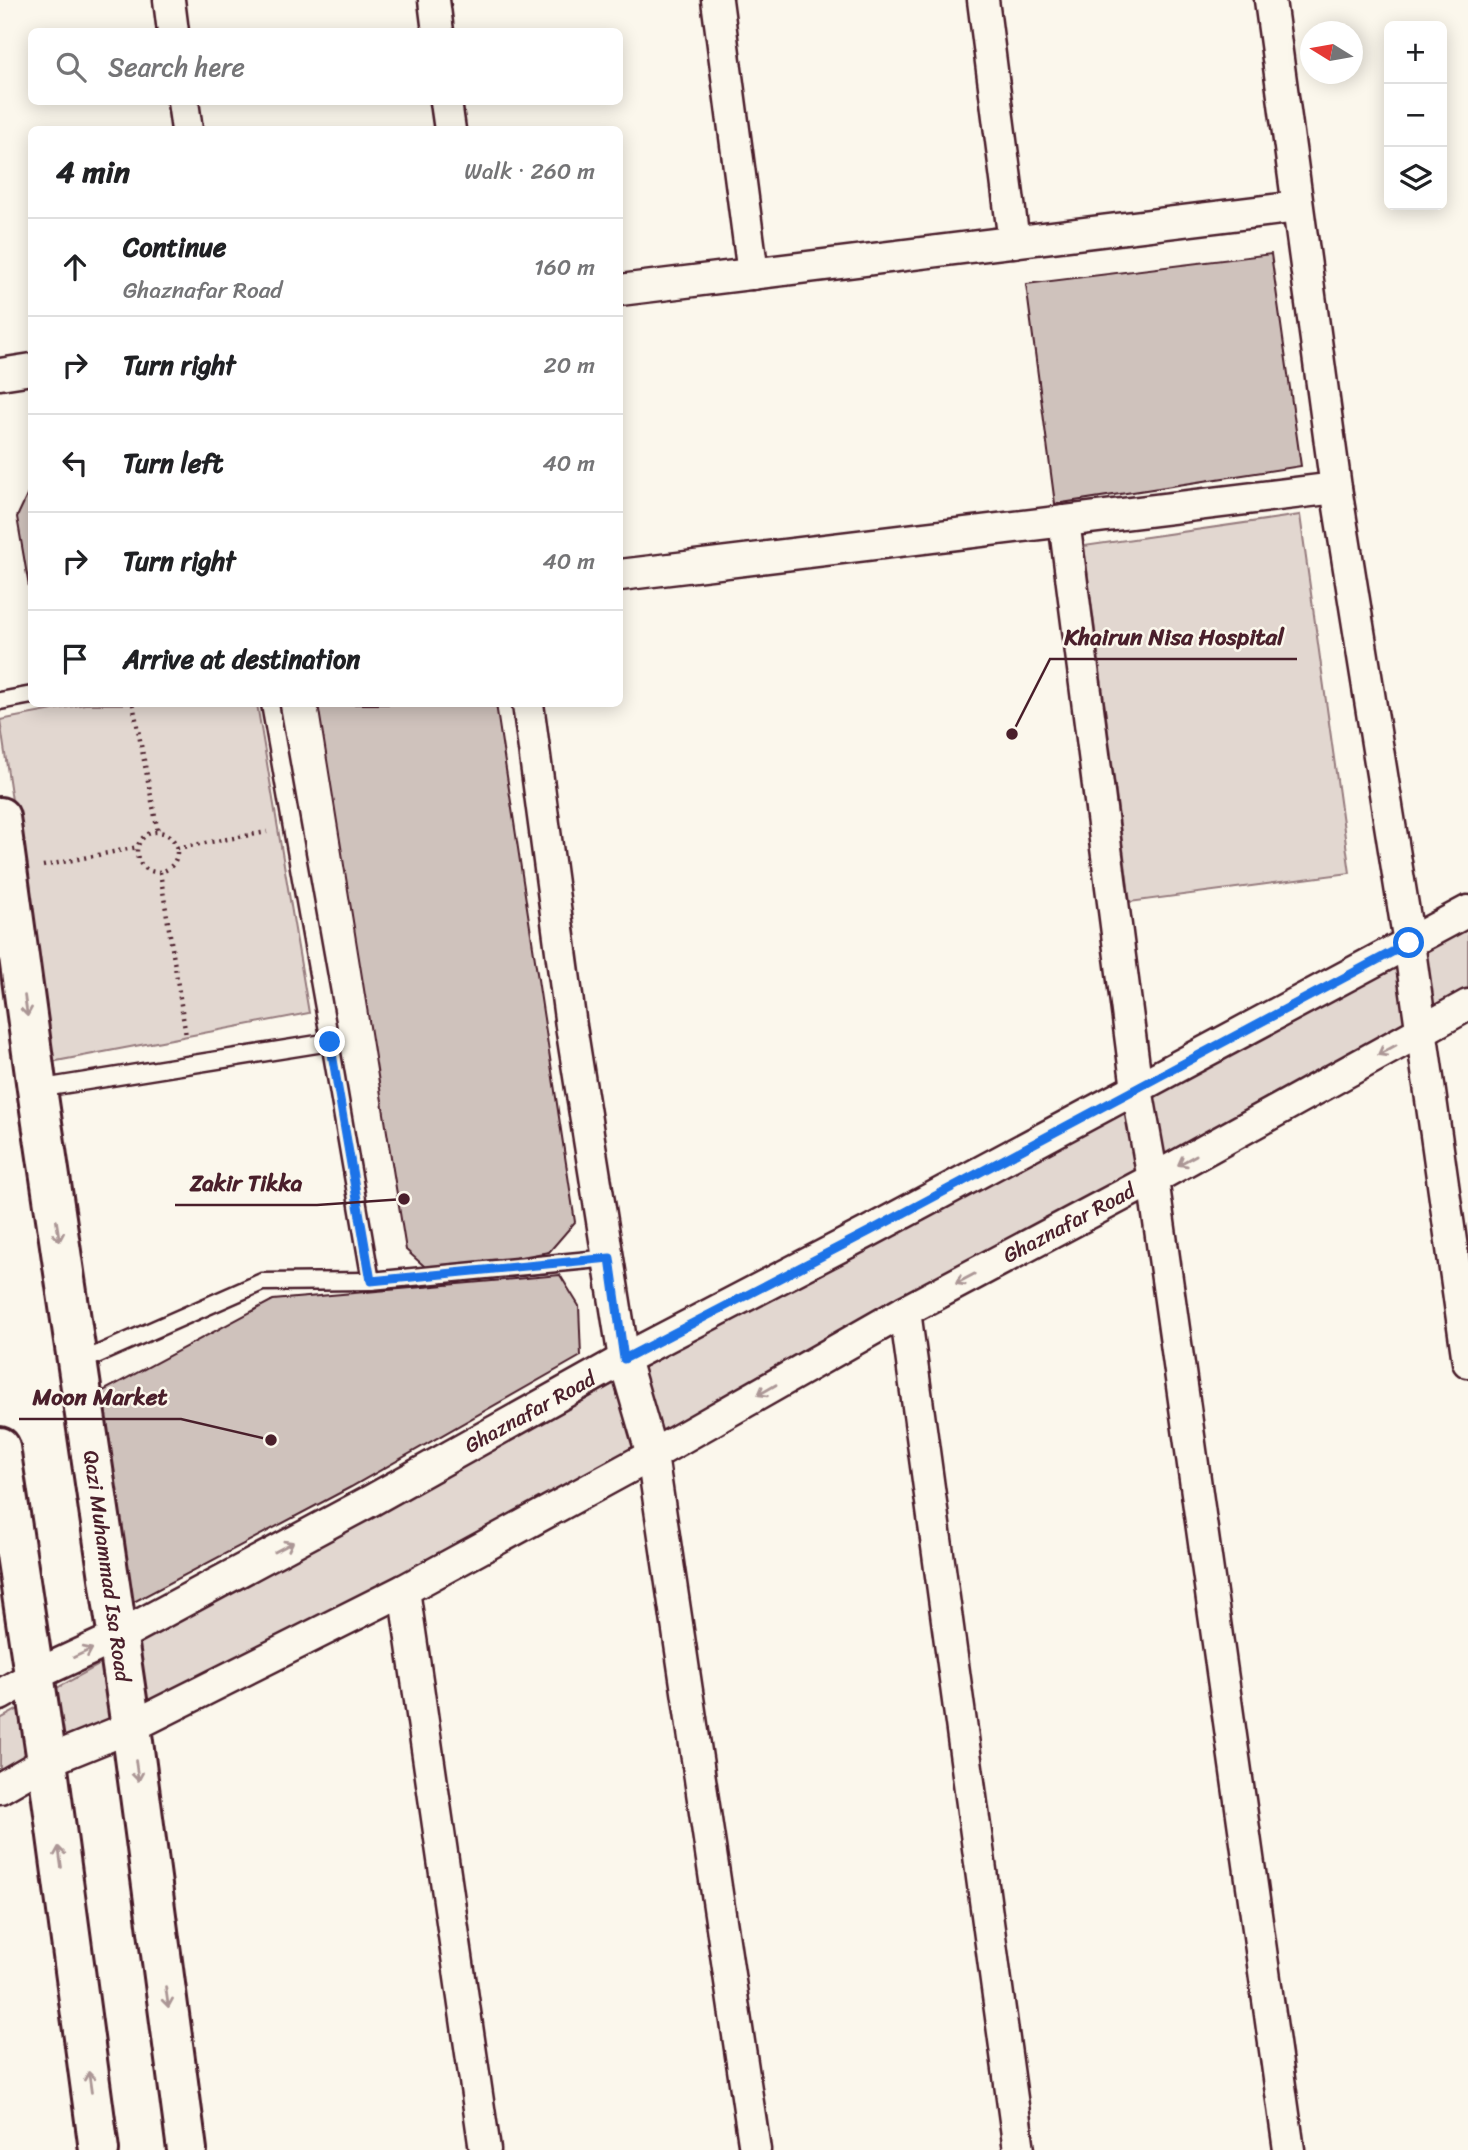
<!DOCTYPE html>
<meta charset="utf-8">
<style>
body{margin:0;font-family:Sriracha,sans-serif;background:#f6f6f6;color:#202124}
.controls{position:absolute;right:21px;top:21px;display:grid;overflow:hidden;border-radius:10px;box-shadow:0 4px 18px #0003}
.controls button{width:63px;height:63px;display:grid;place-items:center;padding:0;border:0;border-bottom:2px solid #e0e0e0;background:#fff;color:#202124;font:35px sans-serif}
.compass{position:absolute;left:1300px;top:21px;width:63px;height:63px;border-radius:50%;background:#fff;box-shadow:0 4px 18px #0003;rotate:281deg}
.stop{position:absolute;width:21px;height:21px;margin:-16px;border:5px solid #1a73e8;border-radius:50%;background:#fff}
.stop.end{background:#1a73e8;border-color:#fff;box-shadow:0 2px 7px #0008}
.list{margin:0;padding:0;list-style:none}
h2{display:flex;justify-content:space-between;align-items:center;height:91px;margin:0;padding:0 28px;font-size:30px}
h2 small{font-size:23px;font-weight:400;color:#757577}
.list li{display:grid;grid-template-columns:46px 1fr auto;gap:21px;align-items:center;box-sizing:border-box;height:98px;padding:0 28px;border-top:2px solid #e0e0e0}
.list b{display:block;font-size:26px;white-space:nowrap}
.list p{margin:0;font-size:23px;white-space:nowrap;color:#757577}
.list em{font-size:23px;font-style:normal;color:#757577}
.icon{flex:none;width:38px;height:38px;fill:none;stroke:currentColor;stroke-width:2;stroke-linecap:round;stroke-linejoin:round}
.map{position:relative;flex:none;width:1468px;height:2150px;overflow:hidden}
.search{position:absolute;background:#fff;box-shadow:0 4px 18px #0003;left:28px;top:28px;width:595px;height:77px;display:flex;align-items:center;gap:18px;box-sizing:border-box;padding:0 24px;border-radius:10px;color:#757577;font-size:26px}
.panel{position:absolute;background:#fff;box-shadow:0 4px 18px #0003;left:28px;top:126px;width:595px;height:581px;border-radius:10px}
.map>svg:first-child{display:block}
.green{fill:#e2d7d0;stroke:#967b7e;stroke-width:2}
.building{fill:#cfc2bc;stroke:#4a1f2b;stroke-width:2}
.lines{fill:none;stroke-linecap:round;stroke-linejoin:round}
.lane-casing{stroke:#4a1f2b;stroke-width:21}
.street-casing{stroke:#4a1f2b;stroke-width:35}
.secondary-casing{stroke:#4a1f2b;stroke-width:44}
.path{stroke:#4a1f2b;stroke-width:4.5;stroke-dasharray:2 5;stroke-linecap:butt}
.lane{stroke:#fbf7ec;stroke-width:16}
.street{stroke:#fbf7ec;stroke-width:30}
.secondary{stroke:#fbf7ec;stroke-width:38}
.oneway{stroke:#ab9695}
.route{stroke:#1a73e8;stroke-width:9}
.labels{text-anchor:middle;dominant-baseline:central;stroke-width:5;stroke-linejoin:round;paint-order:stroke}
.street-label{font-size:21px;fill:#4a1f2b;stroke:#fbf7ec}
.leader{fill:none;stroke:#4a1f2b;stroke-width:2.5}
.callout-dot{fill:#4a1f2b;stroke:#fbf7ec;stroke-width:2.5}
.callout-label{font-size:23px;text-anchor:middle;font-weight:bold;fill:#4a1f2b;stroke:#fbf7ec;stroke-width:5;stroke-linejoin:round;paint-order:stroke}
</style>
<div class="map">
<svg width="1468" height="2150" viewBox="0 0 1468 2150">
<rect width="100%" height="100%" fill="#fbf7ec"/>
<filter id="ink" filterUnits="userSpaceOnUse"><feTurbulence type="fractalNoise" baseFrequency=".0143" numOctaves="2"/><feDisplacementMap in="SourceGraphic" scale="14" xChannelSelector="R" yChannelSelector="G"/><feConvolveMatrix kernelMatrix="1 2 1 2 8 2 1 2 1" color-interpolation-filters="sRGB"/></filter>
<g filter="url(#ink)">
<g class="green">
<polygon points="1300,515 1350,873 1130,902 1084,546"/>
<polygon points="85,704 257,704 309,1013 51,1062 0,720"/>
<polygon points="1468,917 1468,1005 0,1795 0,1719"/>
</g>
<g class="building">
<polygon points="1271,254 1301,466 1055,504 1026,284"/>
<polygon points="32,485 32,604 17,517"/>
<polygon points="318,704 496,704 575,1222 549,1252 432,1273 406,1250"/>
<polygon points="560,1275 579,1306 581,1356 351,1487 132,1603 101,1392 273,1300"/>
</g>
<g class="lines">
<g class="lane-casing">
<g id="lane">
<polyline points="0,701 32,695"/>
<polyline points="330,1042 371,1281 610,1258"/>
<polyline points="37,1089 330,1042 270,704"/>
<polyline points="78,1363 262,1282 371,1281"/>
</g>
</g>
<g class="street-casing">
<g id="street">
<polyline points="169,0 173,32"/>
<polyline points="434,0 438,32"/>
<polyline points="717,0 753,274"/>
<polyline points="983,0 1014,242"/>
<polyline points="1270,0 1336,488 1409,943 1468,1362"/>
<polyline points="183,102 187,130"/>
<polyline points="446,102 450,130"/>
<polyline points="620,290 1297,207"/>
<polyline points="0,374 32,369"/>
<polyline points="1064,521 1137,1089 1153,1179 1289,2150"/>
<polyline points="620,575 1336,488"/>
<polyline points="528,704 571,1026 624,1359 652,1455 755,2150"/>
<polyline points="905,1311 1019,2150"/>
<polyline points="404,1590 485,2150"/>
<polyline points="0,1695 35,1675 117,1637 372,1500 624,1359 870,1231 1468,911"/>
<polyline points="0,1788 47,1761 131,1727 404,1590 652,1455 905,1311 1153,1179 1468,1005"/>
</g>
</g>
<g class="secondary-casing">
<g id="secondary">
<polyline points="0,817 37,1089 131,1727 187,2150"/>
<polyline points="0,1447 47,1761 99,2150"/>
</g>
</g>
<g class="path">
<polyline points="133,704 158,832"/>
<circle cx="157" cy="852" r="20"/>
<polyline points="177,848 267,832"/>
<polyline points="43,866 138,847"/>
<polyline points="160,872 186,1036"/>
</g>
<use href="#lane" class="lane"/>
<use href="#street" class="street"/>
<use href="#secondary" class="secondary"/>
</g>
<defs><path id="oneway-shaft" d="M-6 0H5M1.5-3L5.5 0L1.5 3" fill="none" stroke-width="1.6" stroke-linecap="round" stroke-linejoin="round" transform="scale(1.75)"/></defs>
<g class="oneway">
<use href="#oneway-shaft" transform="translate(26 1006) rotate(82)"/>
<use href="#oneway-shaft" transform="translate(1387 1050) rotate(151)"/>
<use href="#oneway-shaft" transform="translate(1187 1160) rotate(151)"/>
<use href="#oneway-shaft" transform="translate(58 1231) rotate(81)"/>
<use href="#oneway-shaft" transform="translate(965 1279) rotate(152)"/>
<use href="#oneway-shaft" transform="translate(767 1390) rotate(150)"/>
<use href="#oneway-shaft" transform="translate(284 1547) rotate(-28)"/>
<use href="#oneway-shaft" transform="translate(83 1653) rotate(-25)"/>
<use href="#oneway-shaft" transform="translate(137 1771) rotate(82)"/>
<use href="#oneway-shaft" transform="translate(60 1857) rotate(-98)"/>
<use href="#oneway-shaft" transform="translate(167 1997) rotate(82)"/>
<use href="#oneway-shaft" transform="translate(90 2082) rotate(-98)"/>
</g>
</g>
<g class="lines" filter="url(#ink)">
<polyline class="route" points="330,1042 371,1281 610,1258 624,1359 870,1231 1409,943"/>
</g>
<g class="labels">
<g class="street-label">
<text transform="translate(1069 1223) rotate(-28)">Ghaznafar Road</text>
<text transform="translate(530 1412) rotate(-29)">Ghaznafar Road</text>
<text transform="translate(107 1566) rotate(82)">Qazi Muhammad Isa Road</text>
</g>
</g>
<path class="leader" d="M1012 734L1050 659H1297M404 1199L317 1205H175M271 1440L181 1419H19"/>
<g class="callout-dot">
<circle cx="1012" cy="734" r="7"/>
<circle cx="404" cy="1199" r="7"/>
<circle cx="271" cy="1440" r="7"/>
</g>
<g class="callout-label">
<text x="1174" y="645">Khairun Nisa Hospital</text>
<text x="246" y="1191">Zakir Tikka</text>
<text x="100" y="1405">Moon Market</text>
</g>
</svg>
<div class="controls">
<button>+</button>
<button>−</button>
<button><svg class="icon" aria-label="layers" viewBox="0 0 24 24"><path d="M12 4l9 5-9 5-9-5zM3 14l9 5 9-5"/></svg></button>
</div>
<svg class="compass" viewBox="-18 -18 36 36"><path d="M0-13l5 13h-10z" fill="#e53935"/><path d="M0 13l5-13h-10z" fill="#757577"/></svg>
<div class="stop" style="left:1409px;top:943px"></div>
<div class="stop end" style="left:330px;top:1042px"></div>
<div class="search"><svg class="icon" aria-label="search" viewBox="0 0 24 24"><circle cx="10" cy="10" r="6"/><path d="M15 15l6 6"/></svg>Search here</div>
<section class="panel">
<h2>4 min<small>Walk · 260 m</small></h2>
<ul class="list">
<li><svg class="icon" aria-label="ahead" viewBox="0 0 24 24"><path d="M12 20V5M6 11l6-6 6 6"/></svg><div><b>Continue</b><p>Ghaznafar Road</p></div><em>160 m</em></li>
<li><svg class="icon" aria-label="right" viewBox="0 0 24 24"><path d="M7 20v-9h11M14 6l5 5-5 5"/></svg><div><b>Turn right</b></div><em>20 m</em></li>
<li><svg class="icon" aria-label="left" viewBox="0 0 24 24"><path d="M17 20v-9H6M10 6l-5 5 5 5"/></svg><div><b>Turn left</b></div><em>40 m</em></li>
<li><svg class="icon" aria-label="right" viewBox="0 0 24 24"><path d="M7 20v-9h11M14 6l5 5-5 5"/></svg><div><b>Turn right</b></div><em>40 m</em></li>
<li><svg class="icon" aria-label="arrive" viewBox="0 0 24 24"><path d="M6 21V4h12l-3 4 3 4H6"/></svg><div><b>Arrive at destination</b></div></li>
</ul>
</section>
</div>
